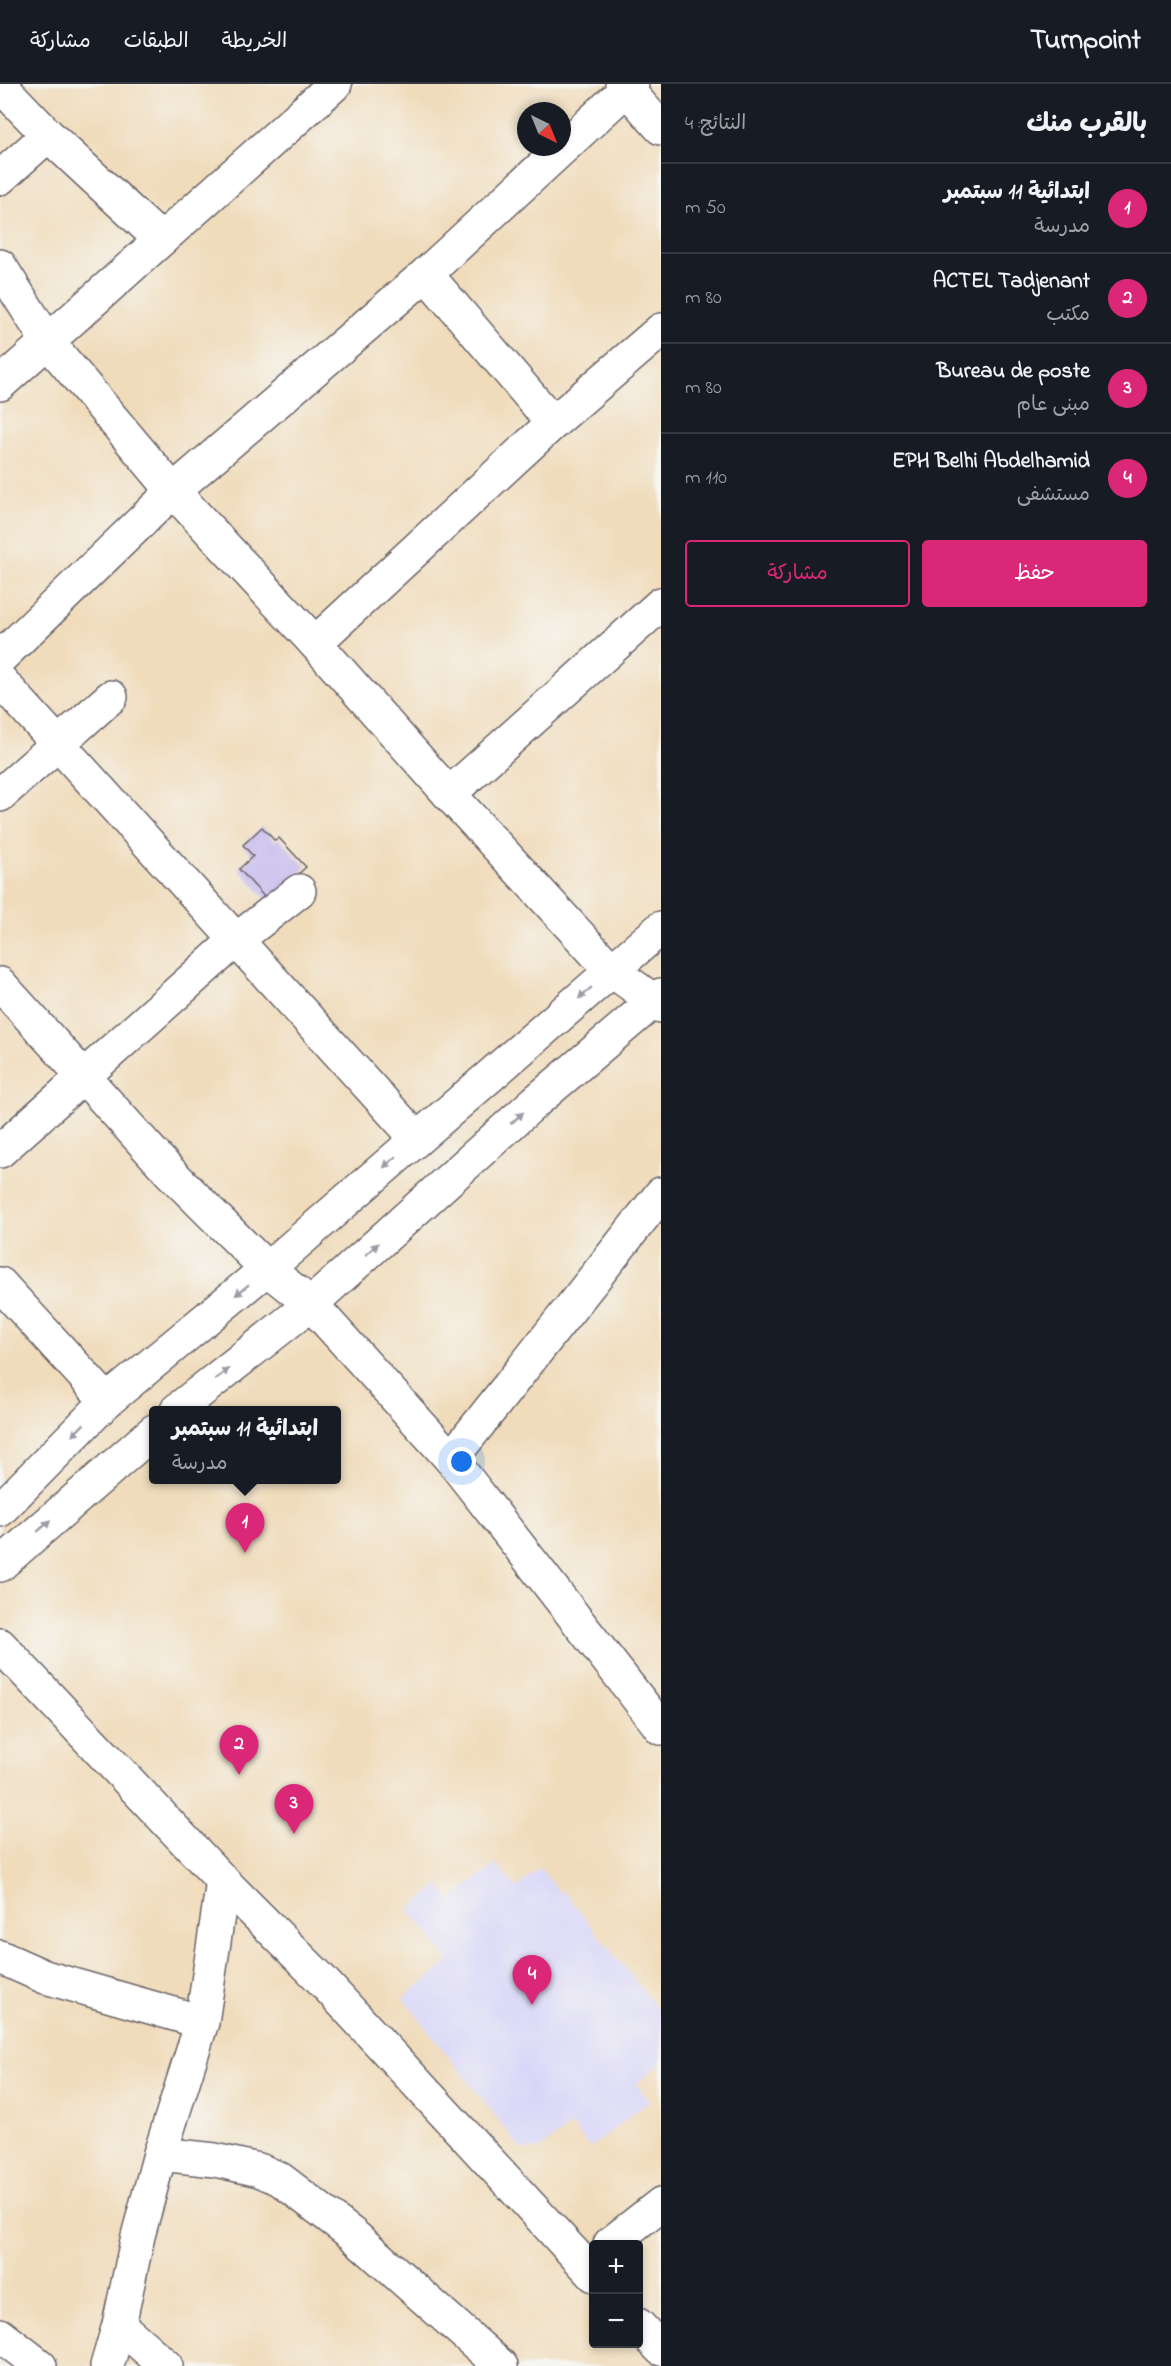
<!DOCTYPE html>
<html lang="ar">
<meta charset="utf-8">
<style>
body{margin:0;font-family:"Indie Flower","Playpen Sans Arabic",sans-serif;background:#242831;color:#f1f3f6;direction:rtl}
.controls{position:absolute;right:18px;bottom:18px;display:grid;overflow:hidden;border-radius:6px;box-shadow:0 3px 9px #0003}
.controls button{width:54px;height:54px;display:grid;place-items:center;padding:0;border:0;border-bottom:2px solid #363941;background:#171b24;color:#f1f3f6;font:30px sans-serif}
.compass{position:absolute;left:517px;top:18px;width:54px;height:54px;border-radius:50%;background:#171b24;box-shadow:0 3px 9px #0003;rotate:137deg}
.you{position:absolute;left:462px;top:1378px;width:21px;height:21px;margin:-15px;border:4px solid #fff;border-radius:50%;background:#1a73e8;box-shadow:0 0 0 9px #1a73e833}
.badge{display:grid;place-items:center;width:39px;height:39px;border-radius:50%;background:#db2777;color:#fff;font-size:20px;font-weight:700}
.pin{position:absolute;translate:-50% -50px;filter:drop-shadow(0 2px 3px #0008)}
.pin::after{content:'';position:absolute;top:32px;width:21px;height:18px;background:inherit;clip-path:polygon(0 0,100% 0,50% 100%)}
.popup{position:absolute;left:149px;top:1322px;width:192px;height:78px;box-sizing:border-box;display:grid;place-content:center;border-radius:6px;background:#171b24;filter:drop-shadow(0 2px 4px #0005);font-size:20px;white-space:nowrap;color:#9ea1a6}
.popup b{font-size:22px;color:#f1f3f6}
.popup::after{content:'';position:absolute;left:50%;top:100%;margin-left:-12px;border:12px solid transparent;border-top-color:#171b24}
.list{margin:0;padding:0;list-style:none}
h2{display:flex;justify-content:space-between;align-items:center;height:78px;margin:0;padding:0 24px;font-size:26px}
h2 small{font-size:20px;font-weight:400;color:#9ea1a6}
.list li{display:grid;grid-template-columns:39px 1fr auto;gap:18px;align-items:center;box-sizing:border-box;height:90px;padding:0 24px;border-top:2px solid #363941}
.list b{display:block;font-size:22px;white-space:nowrap}
.list p{margin:0;font-size:20px;white-space:nowrap;color:#9ea1a6}
.list em{font-size:20px;font-style:normal;color:#9ea1a6}
.actions{display:flex;gap:12px;padding:18px 24px}
.actions a{flex:1;padding:14px 0;border:2px solid #db2777;border-radius:6px;text-align:center;font-size:21px;color:#db2777}
.actions .main{background:#db2777;color:#fff}
.map{position:relative;flex:none;width:661px;height:2282px;overflow:hidden;direction:ltr}
header{display:flex;align-items:center;gap:36px;box-sizing:border-box;height:84px;padding:0 30px;background:#171b24;border-bottom:2px solid #363941}
header strong{font-size:28px}
nav{display:flex;gap:33px;margin-inline-start:auto;font-size:21px}
main{display:flex}
aside{flex:1;background:#171b24}
.map>svg:first-child{display:block}
.built{fill:#d9d7f8}
.building{fill:#bdafec}
.lines{fill:none;stroke-linecap:round;stroke-linejoin:round}
.street-casing{stroke:#6a6368;stroke-width:36}
.secondary-casing{stroke:#6a6368;stroke-width:36}
.street{stroke:#fff;stroke-width:33}
.secondary{stroke:#fff;stroke-width:33}
.oneway{fill:#9c9ca7}
</style>
<header>
<strong>Turnpoint</strong>
<nav><a>الخريطة</a><a>الطبقات</a><a>مشاركة</a></nav>
</header>
<main>
<aside>
<h2>بالقرب منك<small>النتائج: 4</small></h2>
<ul class="list">
<li><span class="badge">1</span><div><b>ابتدائية 11 سبتمبر</b><p>مدرسة</p></div><em>50 m</em></li>
<li><span class="badge">2</span><div><b>ACTEL Tadjenant</b><p>مكتب</p></div><em>80 m</em></li>
<li><span class="badge">3</span><div><b>Bureau de poste</b><p>مبنى عام</p></div><em>80 m</em></li>
<li><span class="badge">4</span><div><b>EPH Belhi Abdelhamid</b><p>مستشفى</p></div><em>110 m</em></li>
</ul>
<div class="actions"><a class="main">حفظ</a><a>مشاركة</a></div>
</aside>
<div class="map">
<svg width="661" height="2282" viewBox="0 0 661 2282">
<rect width="100%" height="100%" fill="#f6f6f2"/>
<filter id="ink" filterUnits="userSpaceOnUse"><feTurbulence type="fractalNoise" baseFrequency=".0167" numOctaves="2"/><feDisplacementMap in="SourceGraphic" scale="12" xChannelSelector="R" yChannelSelector="G"/><feConvolveMatrix kernelMatrix="1 2 1 2 8 2 1 2 1" color-interpolation-filters="sRGB"/></filter>
<filter id="wash" filterUnits="userSpaceOnUse"><feTurbulence type="fractalNoise" baseFrequency=".008" numOctaves="4" result="noise"/><feDisplacementMap in="SourceGraphic" scale="24" xChannelSelector="R" yChannelSelector="G"/><feGaussianBlur stdDeviation="1.35" result="paint"/><feColorMatrix in="noise" values="0 0 0 0 0 0 0 0 0 0 0 0 0 0 0 0 0 1.4 0 .05"/><feComposite in="paint" operator="in"/></filter>
<g filter="url(#wash)">
<rect width="100%" height="100%" fill="#f0dcbb"/>
<polygon class="built" points="496,1780 516,1804 540,1784 559,1808 564,1808 661,1929 661,1979 636,2000 649,2017 590,2064 571,2041 539,2066 521,2065 403,1914 450,1877 409,1825 439,1801 450,1816"/>
<g id="blocks">
<polygon class="building" points="262,743 275,757 279,754 306,783 269,818 239,785 253,772 243,761"/>
</g>
</g>
<g filter="url(#ink)">
<use href="#blocks" fill-opacity="0" stroke="#6a6368" stroke-width="1.5"/>
<g class="lines">
<g class="street-casing">
<g id="street">
<polyline points="0,1 48,51 160,155"/>
<polyline points="0,94 48,51"/>
<polyline points="0,182 48,258 173,407 315,559 449,710 611,886 661,922"/>
<polyline points="426,190 553,339"/>
<polyline points="0,300 335,0"/>
<polyline points="315,559 553,339 661,246"/>
<polyline points="0,574 173,407 426,190 632,0"/>
<polyline points="0,596 417,1055"/>
<polyline points="449,710 661,520"/>
<polyline points="0,711 111,613"/>
<polyline points="0,900 168,1086 267,1185 311,1220 451,1375 661,1644"/>
<polyline points="0,1067 235,857 299,807"/>
<polyline points="0,1200 107,1317"/>
<polyline points="451,1375 661,1110"/>
<polyline points="0,1561 223,1797 317,1891 594,2191"/>
<polyline points="0,1873 45,1893 202,1938"/>
<polyline points="160,2070 215,2076 259,2086 280,2095 352,2150 501,2282"/>
<polyline points="610,2160 661,2120"/>
<polyline points="119,2241 166,2282"/>
<polyline points="638,2241 661,2265"/>
<polyline points="0,2251 40,2282"/>
<polyline points="107,2282 119,2241 138,2152 160,2070 202,1938 223,1797"/>
</g>
</g>
<g class="secondary-casing">
<g id="secondary">
<polyline points="622,0 661,44"/>
<polyline points="177,1326 311,1220 535,1018 661,911"/>
<polyline points="0,1426 107,1317 281,1173 661,844"/>
<polyline points="0,1481 154,1347"/>
</g>
</g>
<use href="#street" class="street"/>
<use href="#secondary" class="secondary"/>
</g>
<defs><path id="oneway-solid" d="M-6-.8H1V-3.2L6.5 0L1 3.2V.8H-6Z" transform="scale(1.5)"/></defs>
<g class="oneway">
<use href="#oneway-solid" transform="translate(585 909) rotate(139)"/>
<use href="#oneway-solid" transform="translate(517 1034) rotate(-42)"/>
<use href="#oneway-solid" transform="translate(390 1078) rotate(139)"/>
<use href="#oneway-solid" transform="translate(372 1165) rotate(-42)"/>
<use href="#oneway-solid" transform="translate(242 1206) rotate(141)"/>
<use href="#oneway-solid" transform="translate(222 1290) rotate(-38)"/>
<use href="#oneway-solid" transform="translate(78 1346) rotate(135)"/>
<use href="#oneway-solid" transform="translate(44 1442) rotate(-41)"/>
</g>
</g>
</svg>
<div class="controls">
<button>+</button>
<button>−</button>
</div>
<svg class="compass" viewBox="-18 -18 36 36"><path d="M0-13l5 13h-10z" fill="#e53935"/><path d="M0 13l5-13h-10z" fill="#9ea1a6"/></svg>
<div class="you"></div>
<div class="pin badge" style="left:245px;top:1469px">1</div>
<div class="popup"><b>ابتدائية 11 سبتمبر</b>مدرسة</div>
<div class="pin badge" style="left:239px;top:1691px">2</div>
<div class="pin badge" style="left:294px;top:1750px">3</div>
<div class="pin badge" style="left:532px;top:1921px">4</div>
</div>
</main>
